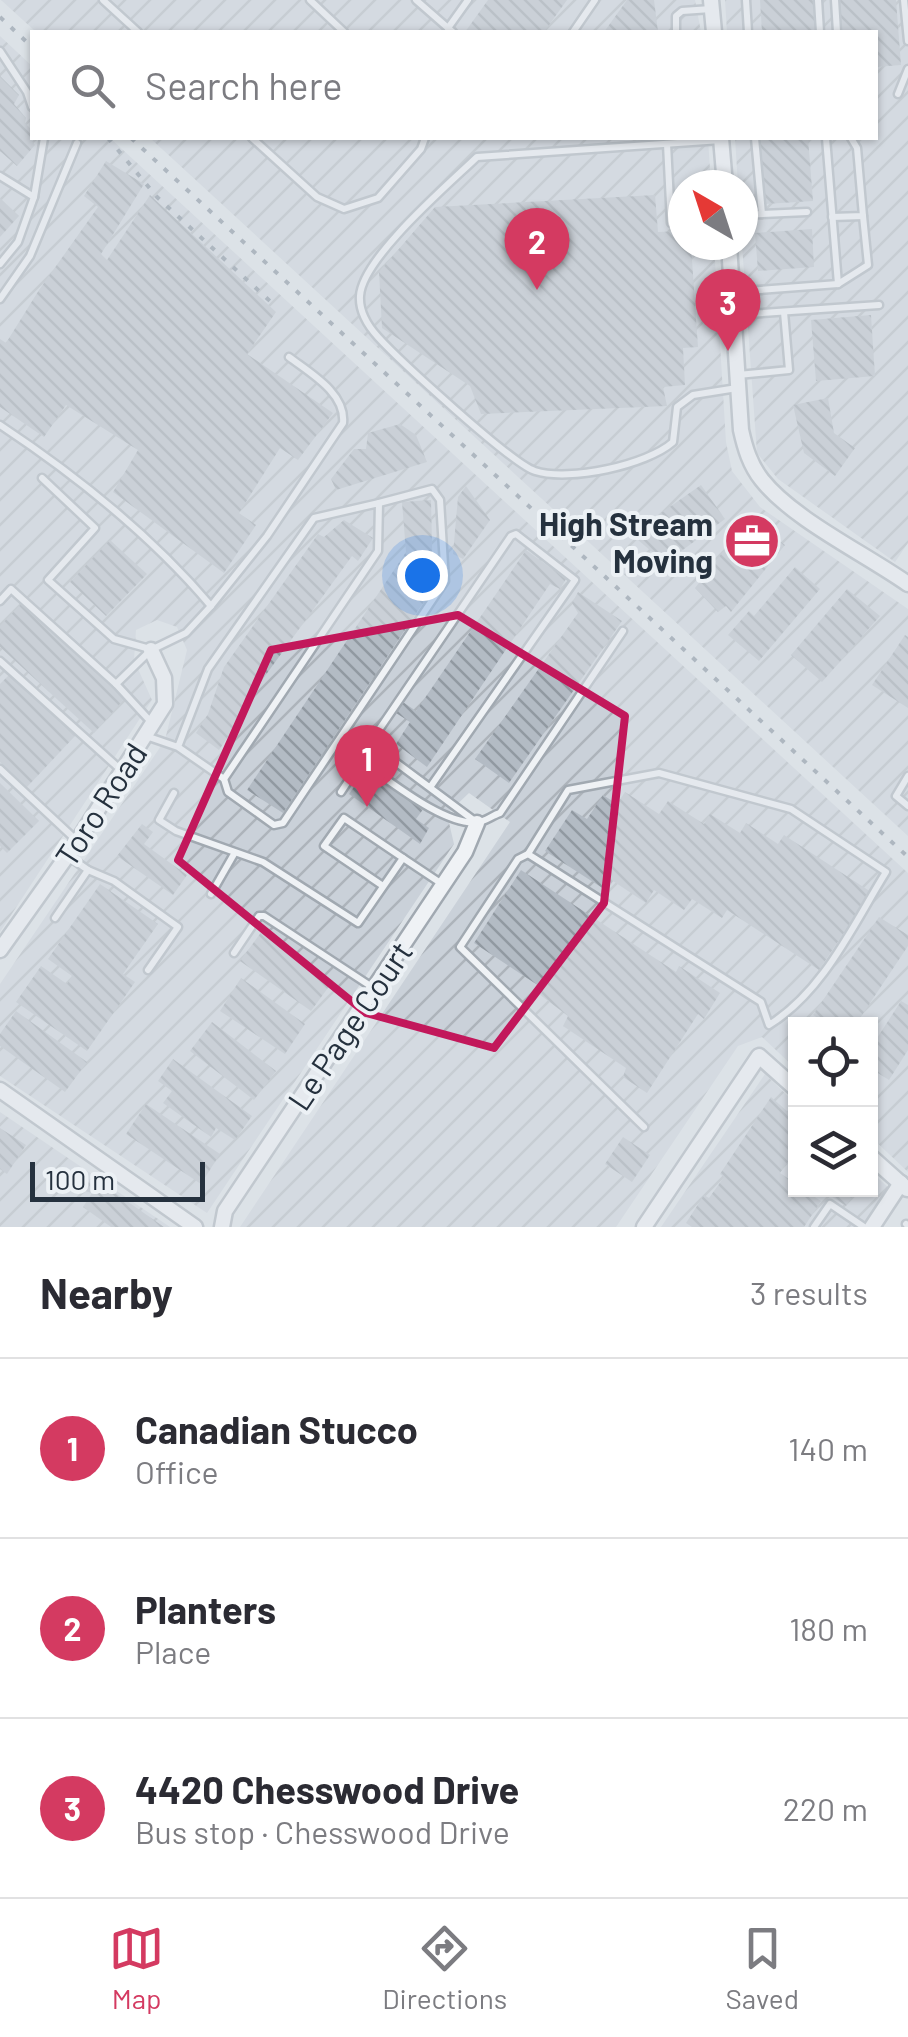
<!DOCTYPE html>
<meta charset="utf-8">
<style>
body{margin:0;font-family:Barlow,sans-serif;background:#f2f2f3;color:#2b2b33}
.controls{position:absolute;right:30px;bottom:30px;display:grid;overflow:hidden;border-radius:0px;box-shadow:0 2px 8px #0004}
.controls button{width:90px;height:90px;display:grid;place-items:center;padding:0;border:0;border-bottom:2px solid #e1e1e2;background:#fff;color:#2b2b33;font:50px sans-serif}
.compass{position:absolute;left:668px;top:170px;width:90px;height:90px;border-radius:50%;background:#fff;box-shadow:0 2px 8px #0004;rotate:321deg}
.scale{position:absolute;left:30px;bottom:25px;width:175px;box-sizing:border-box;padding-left:10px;border:5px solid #25313e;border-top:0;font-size:28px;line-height:35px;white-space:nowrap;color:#25313e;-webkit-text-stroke:8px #ecf1f5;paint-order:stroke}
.you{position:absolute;left:422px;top:575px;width:35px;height:35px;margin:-25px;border:8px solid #fff;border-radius:50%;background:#1a73e8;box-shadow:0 0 0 15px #1a73e833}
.badge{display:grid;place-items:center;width:65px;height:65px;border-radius:50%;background:#d43a61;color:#fff;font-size:32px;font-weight:700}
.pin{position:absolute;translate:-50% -82px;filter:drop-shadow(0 2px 5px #0008)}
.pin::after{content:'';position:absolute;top:52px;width:35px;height:30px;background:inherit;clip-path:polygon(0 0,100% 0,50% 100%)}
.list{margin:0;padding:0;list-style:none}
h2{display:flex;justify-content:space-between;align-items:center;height:130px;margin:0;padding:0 40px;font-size:42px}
h2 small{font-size:32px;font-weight:400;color:#7c7c81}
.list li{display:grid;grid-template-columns:65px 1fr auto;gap:30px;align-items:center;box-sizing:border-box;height:180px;padding:0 40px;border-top:2px solid #e1e1e2}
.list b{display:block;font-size:38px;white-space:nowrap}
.list p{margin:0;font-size:32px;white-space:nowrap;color:#7c7c81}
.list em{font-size:32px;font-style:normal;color:#7c7c81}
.icon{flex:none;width:55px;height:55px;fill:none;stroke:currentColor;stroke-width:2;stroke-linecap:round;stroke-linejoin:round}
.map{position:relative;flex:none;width:908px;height:1227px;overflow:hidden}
.search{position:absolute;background:#fff;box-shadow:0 2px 8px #0004;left:30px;right:30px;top:30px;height:110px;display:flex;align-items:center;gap:25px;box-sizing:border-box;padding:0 35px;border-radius:0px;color:#7c7c81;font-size:38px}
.sheet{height:670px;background:#fff}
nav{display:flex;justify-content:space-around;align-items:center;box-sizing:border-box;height:140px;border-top:2px solid #e1e1e2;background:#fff;font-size:28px;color:#7c7c81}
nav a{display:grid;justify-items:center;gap:5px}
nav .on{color:#d43a61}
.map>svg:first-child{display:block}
.industrial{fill:url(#industrial-furrows)}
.building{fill:url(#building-back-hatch)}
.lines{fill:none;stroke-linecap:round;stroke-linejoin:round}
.service-casing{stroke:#a1a9b1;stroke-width:11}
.minor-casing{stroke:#a1a9b1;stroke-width:19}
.service{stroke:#eff2f5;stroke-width:6}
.minor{stroke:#eff2f5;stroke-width:14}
.rail{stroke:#758391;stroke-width:4;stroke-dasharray:5 10;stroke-linecap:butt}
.marked{fill:none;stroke:#c2185b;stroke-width:8;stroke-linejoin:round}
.labels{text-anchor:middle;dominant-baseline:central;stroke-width:8;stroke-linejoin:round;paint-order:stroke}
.poi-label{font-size:32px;font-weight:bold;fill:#25313e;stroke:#ecf1f5;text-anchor:end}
.street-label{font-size:32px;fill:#25313e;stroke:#ecf1f5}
</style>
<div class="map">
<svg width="908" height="1227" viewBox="0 0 908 1227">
<defs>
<pattern id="industrial-furrows" width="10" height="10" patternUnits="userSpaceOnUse" patternTransform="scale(2.5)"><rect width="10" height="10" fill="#cad1d9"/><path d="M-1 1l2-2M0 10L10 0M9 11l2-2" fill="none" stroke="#adb4bb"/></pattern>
<pattern id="building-back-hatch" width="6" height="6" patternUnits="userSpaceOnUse" patternTransform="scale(2.5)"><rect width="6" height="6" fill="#b3bbc4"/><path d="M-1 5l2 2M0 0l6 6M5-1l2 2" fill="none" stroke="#9199a1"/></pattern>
</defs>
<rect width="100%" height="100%" fill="#dce2e7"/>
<g class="industrial">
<polygon points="1,0 695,0 701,32 36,32"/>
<polygon points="725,0 908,0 908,543 895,562 778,479 757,453 742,245 743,185 738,185 735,138 876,138 876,32 727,32"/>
<polygon points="0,36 32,66 32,138 110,138 908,873 908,1172 871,1137 870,1024 796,1024 795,1068 762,1037 738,1046 616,1227 240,1227 510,822 469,793 447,814 454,844 207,1213 0,1076 0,984 165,740 187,650 177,627 157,620 136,630 134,660 152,700 0,932"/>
<polygon points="150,138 708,138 711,185 683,185 683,245 714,245 726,442 732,471 760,507 908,609 908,836"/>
<polygon points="765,1074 795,1103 796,1190 870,1190 871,1172 889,1188 863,1227 661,1227"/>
<polygon points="0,1112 170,1227 0,1227"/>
</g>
<g class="building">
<polygon points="488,0 567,0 544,32 465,32"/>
<polygon points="627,0 654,0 658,32 604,32"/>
<polygon points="760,0 813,0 815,32 762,32"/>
<polygon points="838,0 896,0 901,65 876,67 876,32 840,32"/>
<polygon points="0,76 19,95 14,104 26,118 25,123 31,129 30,138 35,145 17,166 0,151"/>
<polygon points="759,138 808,138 813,201 765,204"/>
<polygon points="106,161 144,184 101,254 107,260 150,195 276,312 247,354 333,413 298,460 280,448 239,513 256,525 224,573 113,492 138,450 66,405 44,437 0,407 0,339 6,343 39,290 98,207 84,196"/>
<polygon points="655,195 658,232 683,231 683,245 691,245 698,347 683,348 685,385 663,387 667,406 481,414 470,386 382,328 379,272 435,207"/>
<polygon points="0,198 19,216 0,237"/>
<polygon points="812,229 814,267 758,271 755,233"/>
<polygon points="871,315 875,376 816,381 811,320"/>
<polygon points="828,398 834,433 855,448 835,476 804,453 793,405"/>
<polygon points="400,424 416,435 427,462 336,490 331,479 354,449 366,449 368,433"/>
<polygon points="701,485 725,519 665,563 631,534"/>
<polygon points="466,486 490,520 463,559 453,554 458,497"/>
<polygon points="431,500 433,588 283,813 247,790 406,552 402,502"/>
<polygon points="749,518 785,545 731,612 726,606 718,612 695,588"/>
<polygon points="344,520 373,538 358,561 352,556 247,701 249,706 219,750 196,733 208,714 224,667 318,534 324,537"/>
<polygon points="110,540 147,574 106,616 70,582"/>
<polygon points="526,550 566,579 560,589 550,584 427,767 396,744 410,722 396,713 403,702 416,711"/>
<polygon points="795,567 820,589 759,661 728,635 749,611 754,616"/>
<polygon points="847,589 880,616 822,682 791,655"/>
<polygon points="578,592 622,621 509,783 475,759 578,613 572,603"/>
<polygon points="23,602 125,698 94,733 0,647 0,626"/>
<polygon points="905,635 908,637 908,708 872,685"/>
<polygon points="10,674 75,736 27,787 0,762 0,684"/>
<polygon points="367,768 424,808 416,819 429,828 420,844 349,794"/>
<polygon points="0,783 39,821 7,853 0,846"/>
<polygon points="625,792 659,814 668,801 704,824 710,814 740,833 746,823 778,844 784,835 871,892 819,970 727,910 722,918 692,899 684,910 654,890 646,903 613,881 607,891 545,851 572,810 587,819 603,795 617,804"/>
<polygon points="142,824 153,832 144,844 187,875 173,895 117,856"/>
<polygon points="521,870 676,972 679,966 720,993 704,1019 698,1014 647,1093 623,1077 626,1068 563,1026 568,1016 539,994 539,986 474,943"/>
<polygon points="100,884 158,924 123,974 135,982 87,1051 16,1002 41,966 67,984 72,976 48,959"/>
<polygon points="879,917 908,935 908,946 856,1024 828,1024 813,1015"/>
<polygon points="262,931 333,981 311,1011 240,961"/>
<polygon points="241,978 305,1024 285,1054 220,1011"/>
<polygon points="901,1001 908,1005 908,1050 889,1080 870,1068 870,1049"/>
<polygon points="16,1011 87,1062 65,1092 0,1046 0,1034"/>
<polygon points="212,1022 276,1071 254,1100 190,1051"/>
<polygon points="173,1059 252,1116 235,1140 216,1128 211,1137 163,1103 172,1091 158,1081"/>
<polygon points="771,1097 796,1119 796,1150 780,1173 796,1184 796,1190 804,1190 821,1201 804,1227 692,1227 686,1223 704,1195 709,1198 724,1177 720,1174"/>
<polygon points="146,1104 220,1154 201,1184 126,1134"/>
<polygon points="0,1128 26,1145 7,1174 0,1169"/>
<polygon points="623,1137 650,1155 632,1182 605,1164"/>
<polygon points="91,1176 164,1227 111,1227 83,1207 92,1193 85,1191"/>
<polygon points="822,1190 856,1190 846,1206"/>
</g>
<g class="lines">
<g class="service-casing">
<g id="service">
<polyline points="103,0 138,32"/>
<polyline points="310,0 344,32"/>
<polyline points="416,0 448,28"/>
<polyline points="746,0 748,32"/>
<polyline points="818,0 820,32"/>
<polyline points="835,0 837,32"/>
<polyline points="904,0 908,41"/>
<polyline points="453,32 448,28 468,0"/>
<polyline points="573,32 595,0"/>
<polyline points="676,32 676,16 682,11 711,9"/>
<polyline points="0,51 27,92 32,107"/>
<polyline points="898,94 908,69"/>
<polyline points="252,138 317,197 344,209 378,198 421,149 425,138"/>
<polyline points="755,138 762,214"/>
<path d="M721,140L477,157C449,184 362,258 360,296C359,311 368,326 378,337C398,359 512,464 535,471C569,482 647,465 673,442L677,407L693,395L737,388"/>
<polyline points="667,144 671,223"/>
<polyline points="0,176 34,197 18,242 0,264"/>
<polyline points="34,197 44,138"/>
<polyline points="743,215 807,212"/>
<polyline points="832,217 863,216 857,148 851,138"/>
<polyline points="838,284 868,265 863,216"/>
<polyline points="733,292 838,284 826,138"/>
<polyline points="0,299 30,256 77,143"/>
<polyline points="734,315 879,305"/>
<polyline points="738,375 789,370 784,312"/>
<path d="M0,425C77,476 151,535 211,606"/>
<polyline points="42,478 95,528 48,580 114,639 150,649"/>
<path d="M0,601L11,589L116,684L151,650L186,633L211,606L267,536L343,423C346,393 310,373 289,357"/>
<polyline points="0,661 121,770"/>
<polyline points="116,684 152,723"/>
<polyline points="146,736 178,747 224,779 378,551 379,503 314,518 208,669 178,747"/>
<polyline points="0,769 76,840"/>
<path d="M659,773L791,809L886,872C853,925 824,991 769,1025L761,1002L528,854L568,790Z"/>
<polyline points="908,776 896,796 908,806"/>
<polyline points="224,779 228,792 274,825 283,823 445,581 440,500 432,489 379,503"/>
<polyline points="431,786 575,580 516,534 511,536 370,743 476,822"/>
<path d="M341,792L358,766L365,764C390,781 446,827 478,822C484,822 493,815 500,813L623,631"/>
<polyline points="174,793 159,820 176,831 263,862 358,923 403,858 442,884"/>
<polyline points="528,854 518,859 460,947 644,1127"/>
<polyline points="88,870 114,881 178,927 148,970"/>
<polyline points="383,886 324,846 344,818 403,858"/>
<polyline points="211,894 234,854"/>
<polyline points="55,918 88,870 68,856"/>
<polyline points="234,953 259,916 264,916 372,987"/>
<polyline points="906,1224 908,1226"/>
<polyline points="814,1227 830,1204 864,1227"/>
</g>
</g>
<g class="minor-casing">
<g id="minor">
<polyline points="711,0 714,32"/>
<polyline points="721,138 725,185"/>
<path d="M729,245L741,430C745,448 750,465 762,480C794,520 864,553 908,584"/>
<polyline points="0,950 77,842 165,704 164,678 151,650"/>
<polyline points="0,1090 195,1227"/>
<polyline points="870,1156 907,1189"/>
<polyline points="222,1227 225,1211 465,852 477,823"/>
<polyline points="644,1227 759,1056 796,1089"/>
<polyline points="872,1227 901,1183"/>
</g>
</g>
<use href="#service" class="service"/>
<use href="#minor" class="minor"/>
<g class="rail">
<polyline points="0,17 32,47"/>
<polyline points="108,138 157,197 271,302"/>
<polyline points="131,138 908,857"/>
</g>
</g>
<path d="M0 0H908V1227H0ZM458,615L625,716L604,903L494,1048L366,1013L178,860L271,650Z" fill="#dce2e7" fill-opacity=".55" fill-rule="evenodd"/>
<path class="marked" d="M458,615L625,716L604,903L494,1048L366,1013L178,860L271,650Z"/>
<defs>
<g id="office-disc" transform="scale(2.875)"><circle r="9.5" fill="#d43a61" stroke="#ecf1f5"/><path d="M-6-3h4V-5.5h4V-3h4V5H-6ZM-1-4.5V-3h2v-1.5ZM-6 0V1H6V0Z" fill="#fff"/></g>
</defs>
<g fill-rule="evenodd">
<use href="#office-disc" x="752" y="541"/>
</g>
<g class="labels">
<g class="poi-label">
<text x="713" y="523">High Stream<tspan x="713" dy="37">Moving</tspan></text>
</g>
<g class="street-label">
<text transform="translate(100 804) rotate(-57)">Toro Road</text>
<text transform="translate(349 1025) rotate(-56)">Le Page Court</text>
</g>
</g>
</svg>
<div class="controls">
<button><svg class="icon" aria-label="locate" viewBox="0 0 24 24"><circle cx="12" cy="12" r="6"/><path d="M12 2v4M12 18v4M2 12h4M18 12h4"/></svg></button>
<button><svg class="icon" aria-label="layers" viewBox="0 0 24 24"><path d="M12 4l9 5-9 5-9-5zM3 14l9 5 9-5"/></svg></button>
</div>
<svg class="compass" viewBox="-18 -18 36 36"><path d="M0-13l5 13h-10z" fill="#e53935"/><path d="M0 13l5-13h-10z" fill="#7c7c81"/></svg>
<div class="scale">100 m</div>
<div class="you"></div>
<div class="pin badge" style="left:367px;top:807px">1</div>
<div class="pin badge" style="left:537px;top:290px">2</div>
<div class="pin badge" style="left:728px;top:351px">3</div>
<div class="search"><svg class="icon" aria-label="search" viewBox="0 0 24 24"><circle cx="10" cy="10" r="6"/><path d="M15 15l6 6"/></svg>Search here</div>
</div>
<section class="sheet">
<h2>Nearby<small>3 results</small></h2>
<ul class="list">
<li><span class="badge">1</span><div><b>Canadian Stucco</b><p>Office</p></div><em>140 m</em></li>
<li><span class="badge">2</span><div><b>Planters</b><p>Place</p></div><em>180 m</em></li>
<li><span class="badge">3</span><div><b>4420 Chesswood Drive</b><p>Bus stop · Chesswood Drive</p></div><em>220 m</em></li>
</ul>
</section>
<nav>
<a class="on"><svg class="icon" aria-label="map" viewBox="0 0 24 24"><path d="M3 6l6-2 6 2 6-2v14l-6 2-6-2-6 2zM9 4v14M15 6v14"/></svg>Map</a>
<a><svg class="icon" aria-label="directions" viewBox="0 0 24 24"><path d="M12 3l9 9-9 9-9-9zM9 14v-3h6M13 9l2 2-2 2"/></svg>Directions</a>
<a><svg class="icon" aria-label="saved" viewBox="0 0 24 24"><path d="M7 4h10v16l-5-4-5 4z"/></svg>Saved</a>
</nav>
